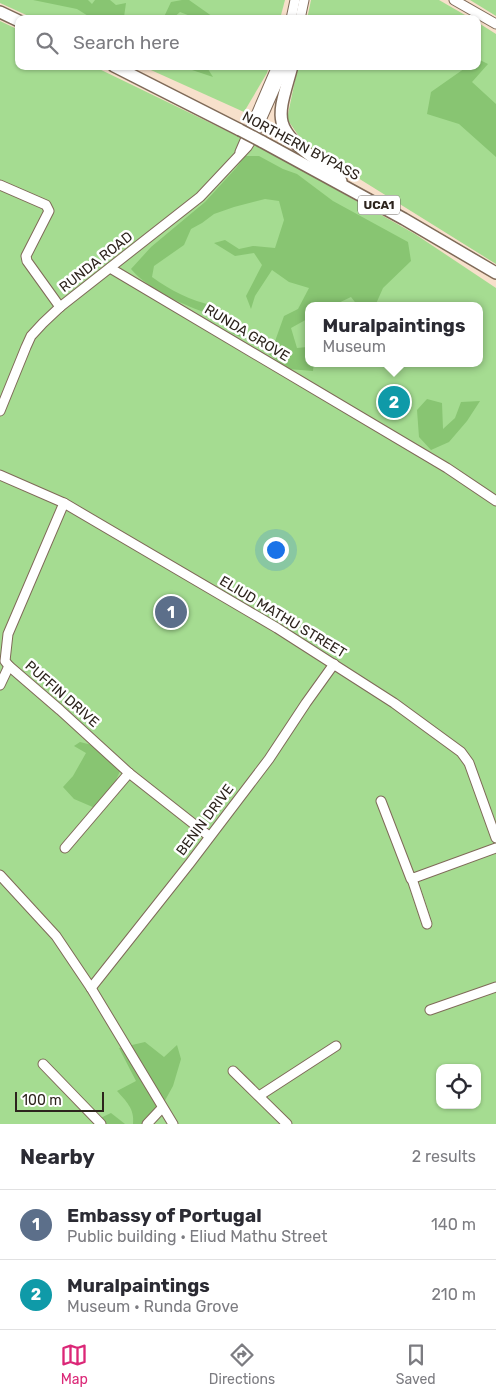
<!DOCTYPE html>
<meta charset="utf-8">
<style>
body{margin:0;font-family:Rubik,sans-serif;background:#f2f2f3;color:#2b2b33}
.controls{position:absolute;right:15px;bottom:15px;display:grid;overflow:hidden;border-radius:10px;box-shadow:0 1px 4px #0004}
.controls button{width:45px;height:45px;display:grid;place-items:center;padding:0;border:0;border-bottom:1px solid #e1e1e2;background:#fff;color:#2b2b33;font:25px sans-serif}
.scale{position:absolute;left:15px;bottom:12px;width:89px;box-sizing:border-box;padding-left:5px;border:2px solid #2d241d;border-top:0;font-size:14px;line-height:18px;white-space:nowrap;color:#2d241d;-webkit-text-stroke:4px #fff;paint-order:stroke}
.you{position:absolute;left:275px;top:549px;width:18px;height:18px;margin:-12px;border:4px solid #fff;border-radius:50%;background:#1a73e8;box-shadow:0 0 0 8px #1a73e833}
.badge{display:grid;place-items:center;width:32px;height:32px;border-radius:50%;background:#db2777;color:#fff;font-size:16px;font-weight:700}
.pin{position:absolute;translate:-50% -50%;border:2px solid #fff;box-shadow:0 1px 5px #0006}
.popup{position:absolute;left:305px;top:302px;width:178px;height:65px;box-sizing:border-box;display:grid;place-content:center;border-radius:10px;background:#fff;filter:drop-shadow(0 1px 4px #0005);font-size:16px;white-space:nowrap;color:#7c7c81}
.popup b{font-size:19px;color:#2b2b33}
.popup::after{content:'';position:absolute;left:50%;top:100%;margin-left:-10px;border:10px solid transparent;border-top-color:#fff}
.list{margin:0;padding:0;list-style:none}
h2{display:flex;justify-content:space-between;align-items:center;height:65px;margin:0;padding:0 20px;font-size:21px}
h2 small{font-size:16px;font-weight:400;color:#7c7c81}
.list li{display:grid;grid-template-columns:32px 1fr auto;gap:15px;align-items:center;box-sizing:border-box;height:70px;padding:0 20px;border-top:1px solid #e1e1e2}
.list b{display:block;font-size:19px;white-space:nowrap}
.list p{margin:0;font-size:16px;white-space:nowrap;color:#7c7c81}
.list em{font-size:16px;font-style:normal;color:#7c7c81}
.icon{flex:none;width:28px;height:28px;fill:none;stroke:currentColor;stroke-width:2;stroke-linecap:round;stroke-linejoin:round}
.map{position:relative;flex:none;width:496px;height:1124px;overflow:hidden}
.search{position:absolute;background:#fff;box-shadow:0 1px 4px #0004;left:15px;right:15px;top:15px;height:55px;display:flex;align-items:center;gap:12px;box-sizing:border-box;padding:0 18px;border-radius:10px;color:#7c7c81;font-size:19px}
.sheet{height:205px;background:#fff}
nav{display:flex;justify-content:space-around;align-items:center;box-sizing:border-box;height:70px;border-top:1px solid #e1e1e2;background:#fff;font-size:14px;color:#7c7c81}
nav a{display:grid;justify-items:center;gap:2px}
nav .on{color:#db2777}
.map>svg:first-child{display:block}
.green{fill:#a5dc91;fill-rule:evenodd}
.forest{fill:#88c572}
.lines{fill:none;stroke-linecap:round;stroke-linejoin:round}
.minor-casing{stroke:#7f6a58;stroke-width:11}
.major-casing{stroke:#7f6a58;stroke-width:14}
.minor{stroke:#fff;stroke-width:9}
.major{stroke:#fff;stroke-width:11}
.major-bridge-casing{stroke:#7f6a58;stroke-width:14;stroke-linecap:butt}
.major-bridge{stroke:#fff;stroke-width:11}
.labels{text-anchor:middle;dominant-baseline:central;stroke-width:5;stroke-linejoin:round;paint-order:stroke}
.shield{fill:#fff;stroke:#6c6661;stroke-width:1}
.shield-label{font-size:12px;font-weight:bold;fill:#2d241d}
.street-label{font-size:14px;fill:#2d241d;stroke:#fff}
</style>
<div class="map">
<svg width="496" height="1124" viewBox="0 0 496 1124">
<rect width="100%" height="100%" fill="#f7e0cb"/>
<g class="green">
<polygon points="0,0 285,0 280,19 35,19 0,3"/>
<polygon points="311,0 439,0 472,19 307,19"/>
<polygon points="470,0 496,0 496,16"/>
<path d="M0,21L19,30V66H93L264,149L415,234L496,288V1124H0ZM309,306H479V363H309ZM440,1068H477V1105H440Z"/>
<polygon points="477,22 496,34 496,264 305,145 287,119 298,66 477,66"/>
<polygon points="142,66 269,66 267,73 244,112"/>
</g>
<g class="forest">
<polygon points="33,0 88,0 92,4 95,0 110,0 116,5 126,3 124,17 126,19 93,19 77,9"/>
<polygon points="182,0 189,0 216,19 198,19 180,12 172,19 163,19 171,2"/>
<polygon points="478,59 488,64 472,82 496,104 496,157 459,124 427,114 431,92 468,66 477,66"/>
<polygon points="180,66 206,66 213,77"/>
<path d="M245,156H259L283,169L297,174L333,201L408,242L411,261L383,288L375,306H358L351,297L332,306H309V318L291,328L297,348L307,347L309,351V363H314L313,371L288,369L253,342L231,333L255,334L274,344L284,316L298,309L309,288L289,282L272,270L255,296L251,309L246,296L262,265L254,253L235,256L214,243L225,240L239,249L253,246L275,248L284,220L279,201L265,199L234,207L214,214L202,223L191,229L184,245L154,266L152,277C171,291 190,300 214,306L211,315C183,304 151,292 131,269L151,247L205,202L236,168Z"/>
<polygon points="427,399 442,403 443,429 455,418 461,402 480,401 467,421 449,442 431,450 419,437 417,410"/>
<polygon points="80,742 96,746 121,769 112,789 95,808 74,799 63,787 73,776 86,753 74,746"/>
<path d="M145,1042L164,1057L177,1045L181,1059L173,1086L152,1124H133C135,1109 126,1101 117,1091L136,1081L119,1048Z"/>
<polygon points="111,1113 125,1124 100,1124 96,1120"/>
</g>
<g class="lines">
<g class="minor-casing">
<g id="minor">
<polyline points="454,0 496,24"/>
<polyline points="291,19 295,0"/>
<polyline points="300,19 304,0"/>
<polyline points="240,152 277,66"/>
<polyline points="0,185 46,205 49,211 26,256 27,261 60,307"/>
<polyline points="110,268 447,468 496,501"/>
<polyline points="0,411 26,347 31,336 43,323 60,307 200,197 247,147 254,136 285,66"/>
<polyline points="0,475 64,503 277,628 394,703 461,752 469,763 496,838"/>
<polyline points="64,503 8,634 5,661 9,666 60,710 129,773 209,836"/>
<polyline points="0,685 9,666"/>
<polyline points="381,801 411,879 496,848"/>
<polyline points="65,848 129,773"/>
<polyline points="0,875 56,936 91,988 173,1124"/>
<polyline points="412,879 427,924"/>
<polyline points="91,988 190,863 269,759 306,703 334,664"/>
<polyline points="430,1010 496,987"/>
<polyline points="43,1064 101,1124"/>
<polyline points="233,1071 287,1124"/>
<polyline points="259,1096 336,1046"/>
<polyline points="147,1124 162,1108"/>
</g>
</g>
<g class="major-casing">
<g id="major">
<polyline points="0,12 19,21"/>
<polyline points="114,66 240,130"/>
<path d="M292,66C279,115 269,126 315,159C325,166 335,171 341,181"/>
<polyline points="261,141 404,219 496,273"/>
</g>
</g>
<use href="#minor" class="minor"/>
<use href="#major" class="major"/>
<g class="major-bridge-casing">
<polyline id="major-bridge" points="240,130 261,141"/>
</g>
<use href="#major-bridge" class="major-bridge"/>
</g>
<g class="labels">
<rect class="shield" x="358" y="195.5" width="42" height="19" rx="4"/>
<g class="shield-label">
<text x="379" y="205">UCA1</text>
</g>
<g class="street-label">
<text transform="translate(301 146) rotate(28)">NORTHERN BYPASS</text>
<text transform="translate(96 262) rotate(-38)">RUNDA ROAD</text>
<text transform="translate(247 333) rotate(31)">RUNDA GROVE</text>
<text transform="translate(283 617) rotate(31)">ELIUD MATHU STREET</text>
<text transform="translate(62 694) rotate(41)">PUFFIN DRIVE</text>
<text transform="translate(205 820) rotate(-53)">BENIN DRIVE</text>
</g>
</g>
</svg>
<div class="controls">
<button><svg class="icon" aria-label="locate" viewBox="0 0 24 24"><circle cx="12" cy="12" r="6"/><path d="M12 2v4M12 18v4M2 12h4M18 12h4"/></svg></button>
</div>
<div class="scale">100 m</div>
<div class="you"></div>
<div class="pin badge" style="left:171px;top:612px;background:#5c6f8a">1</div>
<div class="pin badge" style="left:394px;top:402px;background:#0f9aa8">2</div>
<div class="popup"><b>Muralpaintings</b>Museum</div>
<div class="search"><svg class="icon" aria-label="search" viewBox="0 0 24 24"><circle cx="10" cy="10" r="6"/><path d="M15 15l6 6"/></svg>Search here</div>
</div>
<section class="sheet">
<h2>Nearby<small>2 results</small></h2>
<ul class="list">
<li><span class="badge" style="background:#5c6f8a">1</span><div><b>Embassy of Portugal</b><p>Public building · Eliud Mathu Street</p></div><em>140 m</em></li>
<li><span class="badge" style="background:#0f9aa8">2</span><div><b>Muralpaintings</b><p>Museum · Runda Grove</p></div><em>210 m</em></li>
</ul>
</section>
<nav>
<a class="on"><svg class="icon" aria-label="map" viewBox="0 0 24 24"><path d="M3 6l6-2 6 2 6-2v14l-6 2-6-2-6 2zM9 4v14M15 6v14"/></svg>Map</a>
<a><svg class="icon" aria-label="directions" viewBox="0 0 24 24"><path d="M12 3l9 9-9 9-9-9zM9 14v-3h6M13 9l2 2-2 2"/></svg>Directions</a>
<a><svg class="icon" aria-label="saved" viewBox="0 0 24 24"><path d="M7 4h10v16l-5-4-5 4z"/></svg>Saved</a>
</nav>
